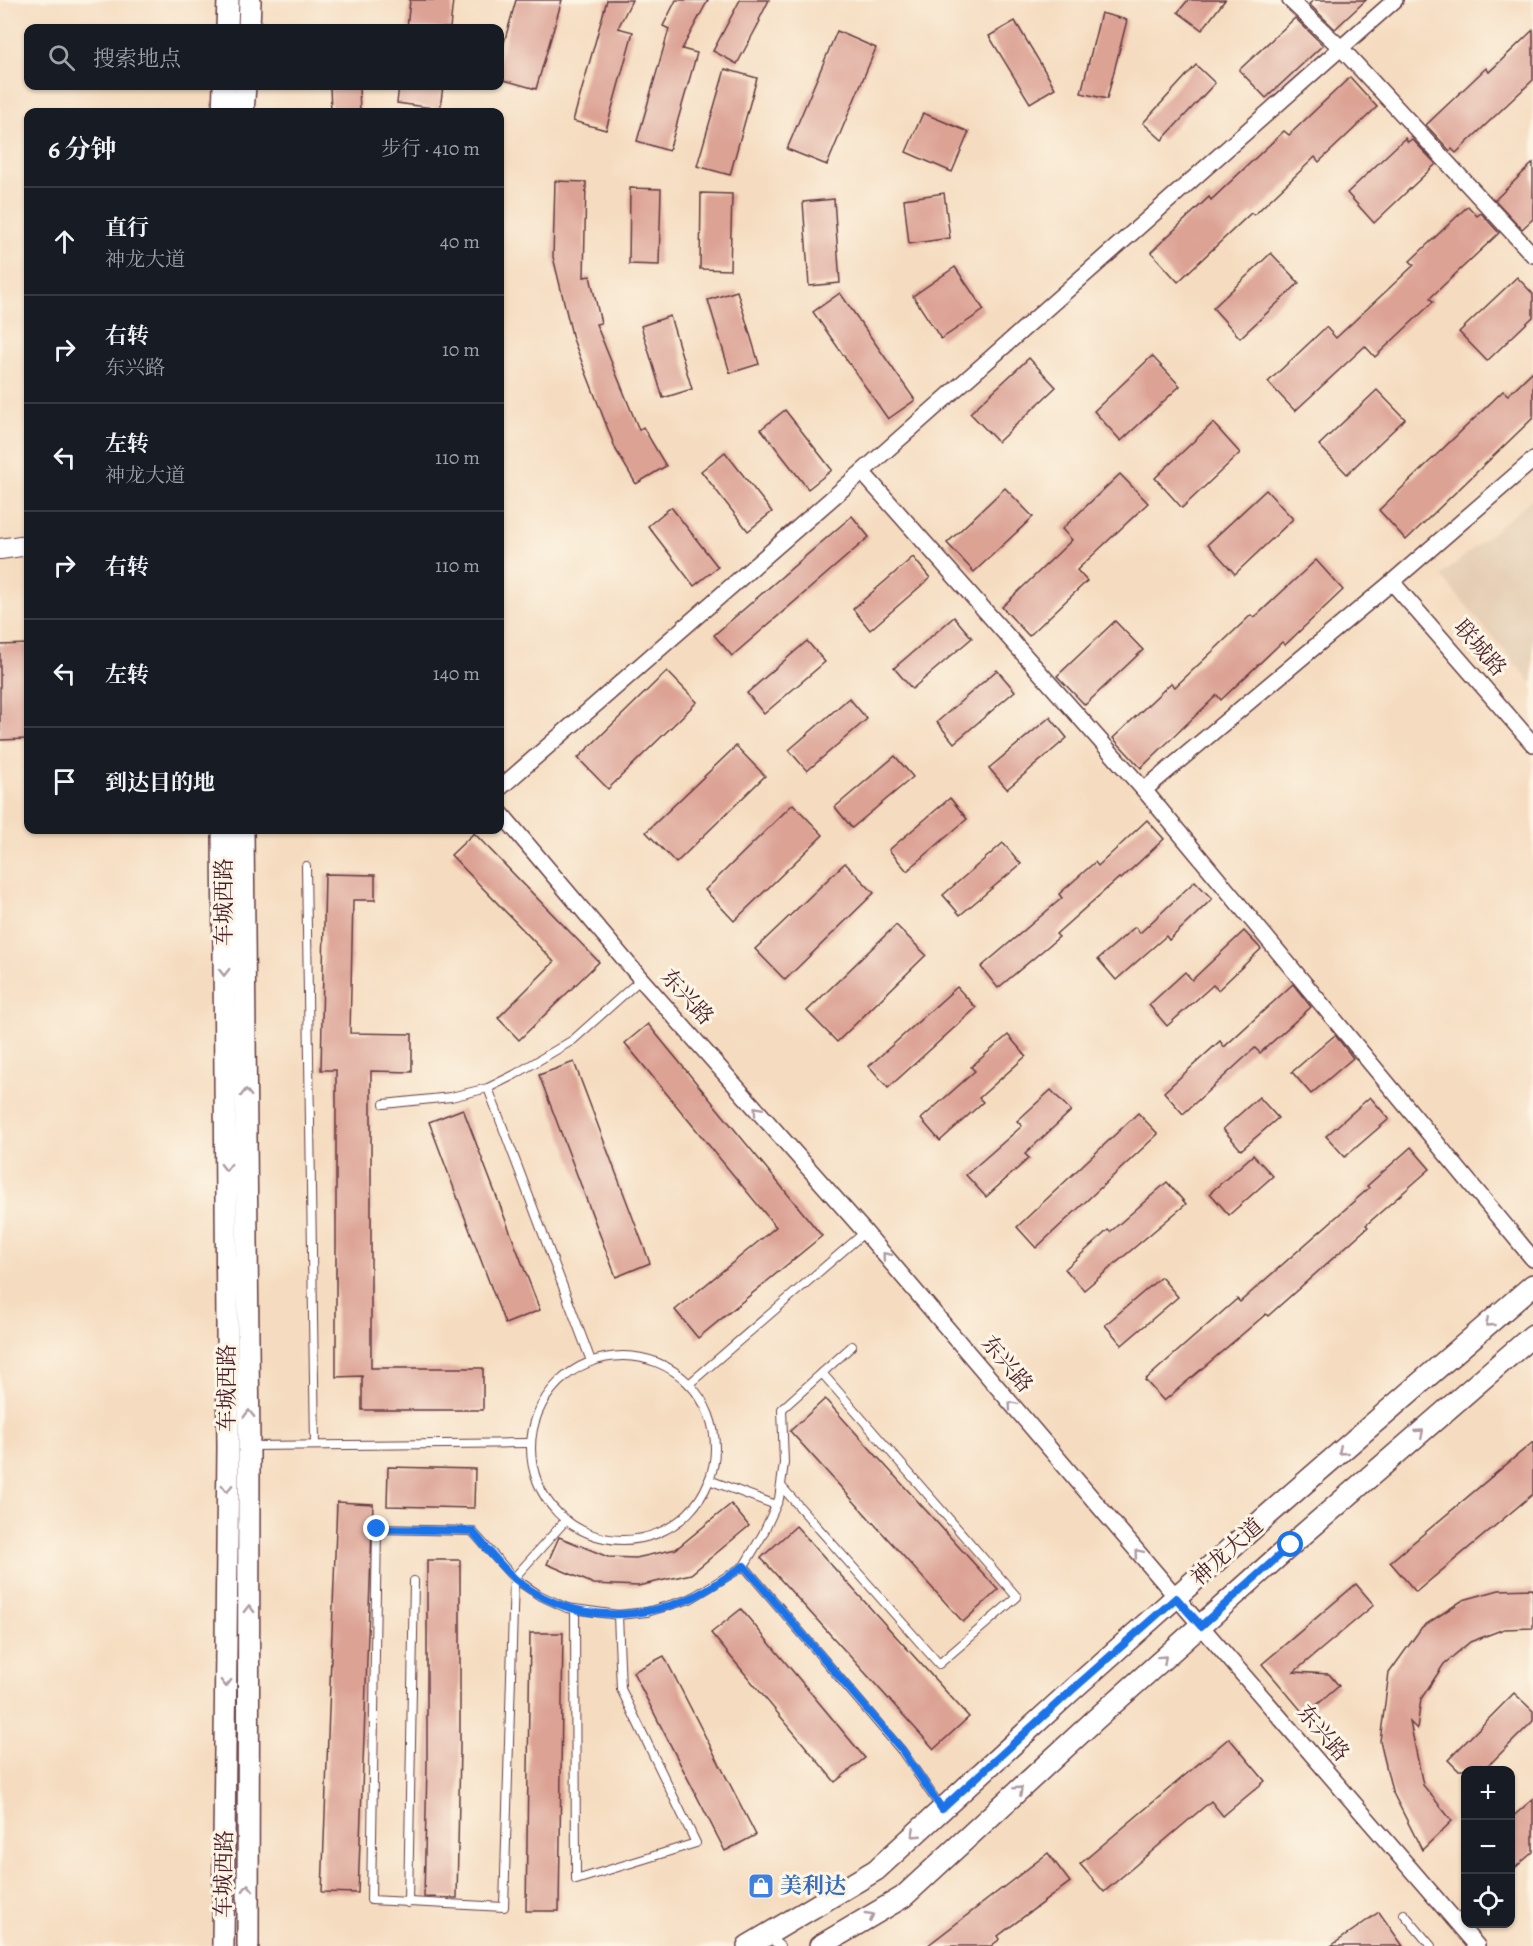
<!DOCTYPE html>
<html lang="zh">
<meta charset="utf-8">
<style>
body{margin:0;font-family:Alegreya,"Noto Serif SC",serif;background:#20242c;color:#f1f3f6}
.controls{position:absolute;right:18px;bottom:18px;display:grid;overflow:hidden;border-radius:12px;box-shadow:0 2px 4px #0004}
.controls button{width:54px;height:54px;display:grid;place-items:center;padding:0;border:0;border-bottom:2px solid #363941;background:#171b24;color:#f1f3f6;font:30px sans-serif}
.stop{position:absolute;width:18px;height:18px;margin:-14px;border:4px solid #1a73e8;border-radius:50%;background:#fff}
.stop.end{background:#1a73e8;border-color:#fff;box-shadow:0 2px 6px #0008}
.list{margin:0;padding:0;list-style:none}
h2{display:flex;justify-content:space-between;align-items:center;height:78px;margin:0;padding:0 24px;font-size:26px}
h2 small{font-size:20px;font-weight:400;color:#9ea1a6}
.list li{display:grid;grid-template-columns:39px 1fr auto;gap:18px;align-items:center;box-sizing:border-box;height:108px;padding:0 24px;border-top:2px solid #363941}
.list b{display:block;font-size:22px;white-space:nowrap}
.list p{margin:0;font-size:20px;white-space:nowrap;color:#9ea1a6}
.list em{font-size:20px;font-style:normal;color:#9ea1a6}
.icon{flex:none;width:33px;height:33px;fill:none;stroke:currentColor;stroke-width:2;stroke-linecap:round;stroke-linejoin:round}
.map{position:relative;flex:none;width:1533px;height:1946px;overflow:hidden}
.search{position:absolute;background:#171b24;box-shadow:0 2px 4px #0004;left:24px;top:24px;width:480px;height:66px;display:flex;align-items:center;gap:15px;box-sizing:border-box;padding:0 21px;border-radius:12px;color:#9ea1a6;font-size:22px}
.panel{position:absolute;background:#171b24;box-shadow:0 2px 4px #0004;left:24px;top:108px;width:480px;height:726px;border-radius:12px}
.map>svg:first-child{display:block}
.built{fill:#e4ccb2}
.building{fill:#dca294}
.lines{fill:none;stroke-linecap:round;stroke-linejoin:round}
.service-casing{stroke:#643b41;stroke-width:10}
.minor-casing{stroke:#643b41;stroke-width:18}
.tertiary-casing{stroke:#643b41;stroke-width:22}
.secondary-casing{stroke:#643b41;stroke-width:24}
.service{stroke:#fff;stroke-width:8}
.minor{stroke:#fff;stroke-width:15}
.tertiary{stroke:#fff;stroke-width:20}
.secondary{stroke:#fff;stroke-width:21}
.oneway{stroke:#ae9aa0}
.route{stroke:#1a73e8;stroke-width:8}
.labels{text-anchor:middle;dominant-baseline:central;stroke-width:6;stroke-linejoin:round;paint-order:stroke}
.street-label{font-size:22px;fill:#4a1f2b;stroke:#fcf5e5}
.shop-label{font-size:22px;font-weight:bold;fill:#366cbe;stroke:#fcf5e5;text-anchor:start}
</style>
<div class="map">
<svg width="1533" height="1946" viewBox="0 0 1533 1946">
<rect width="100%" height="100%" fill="#fcf5e5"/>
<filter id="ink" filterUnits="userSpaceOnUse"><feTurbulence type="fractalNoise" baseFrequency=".0167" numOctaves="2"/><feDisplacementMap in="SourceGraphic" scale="12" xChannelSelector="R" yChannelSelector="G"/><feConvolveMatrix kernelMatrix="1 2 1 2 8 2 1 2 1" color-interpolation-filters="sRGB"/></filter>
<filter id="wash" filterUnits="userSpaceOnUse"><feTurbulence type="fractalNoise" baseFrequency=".008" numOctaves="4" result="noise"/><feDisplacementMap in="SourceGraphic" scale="24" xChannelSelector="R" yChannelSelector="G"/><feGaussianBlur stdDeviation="1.35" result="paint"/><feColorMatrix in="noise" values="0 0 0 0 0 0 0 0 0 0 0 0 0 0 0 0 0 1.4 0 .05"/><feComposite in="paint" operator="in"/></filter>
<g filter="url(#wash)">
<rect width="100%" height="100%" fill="#f5dcc0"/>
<polygon class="built" points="1533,498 1533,684 1441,576"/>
<g id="blocks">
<g class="building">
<polygon points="410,0 453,0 450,28 407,28"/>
<polygon points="516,0 562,0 536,89 500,79 500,57"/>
<polygon points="607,0 632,0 618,28 633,32 606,130 573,121"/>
<polygon points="676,0 708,0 682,49 697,53 669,151 637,141 669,29 663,26"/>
<polygon points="740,0 769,0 759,20 760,21 737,64 713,51"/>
<polygon points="1188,0 1225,0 1202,30 1178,12"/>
<polygon points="1314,0 1366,0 1335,29 1309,4"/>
<polygon points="1101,13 1127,20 1107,99 1081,93"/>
<polygon points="1295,18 1323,45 1266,98 1239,70"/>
<polygon points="1015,21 1055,88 1030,103 989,36"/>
<polygon points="1533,30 1533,80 1456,153 1452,149 1450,151 1426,125 1486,68 1489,72"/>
<polygon points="837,31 876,48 827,165 787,149"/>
<polygon points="1196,65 1215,83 1162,140 1143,123"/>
<polygon points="725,69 757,78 730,175 697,166"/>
<polygon points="1350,77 1377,107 1319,162 1315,157 1254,215 1251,213 1178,282 1151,252 1209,197 1211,200 1284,131 1289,135"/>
<polygon points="330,86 359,86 360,112 331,112"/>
<polygon points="399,86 443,86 440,109 397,103"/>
<polygon points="923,113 969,132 952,172 906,152"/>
<polygon points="1405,138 1408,142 1412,139 1436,164 1374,223 1347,193"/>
<polygon points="1533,163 1533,219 1522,229 1495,200"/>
<polygon points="555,181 586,182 584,277 590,276 601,323 596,324 639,430 643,427 666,466 636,484 616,450 573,339 553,257"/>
<polygon points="630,188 661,189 659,265 629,264"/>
<polygon points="701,193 732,194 730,270 700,269"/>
<polygon points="944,193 950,238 909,244 904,199"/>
<polygon points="834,199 840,283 809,286 803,202"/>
<polygon points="1468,206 1477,216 1481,213 1499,233 1430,298 1433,302 1375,357 1365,346 1295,411 1268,382 1326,327 1336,338 1414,265 1410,261"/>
<polygon points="1271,253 1299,283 1240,338 1213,308"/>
<polygon points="955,267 984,310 941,339 913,296"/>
<polygon points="1517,277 1533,294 1533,317 1487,361 1459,332"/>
<polygon points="737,291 759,364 730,373 708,300"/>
<polygon points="840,293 915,400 888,419 813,312"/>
<polygon points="670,316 692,389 663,398 641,326"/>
<polygon points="1152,356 1180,386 1121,441 1094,411"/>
<polygon points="1029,358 1056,387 998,442 970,413"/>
<polygon points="1533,371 1533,418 1406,540 1379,510 1503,391 1508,395"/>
<polygon points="1377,390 1405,419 1347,474 1319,445"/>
<polygon points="785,410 832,470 808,489 761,429"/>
<polygon points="1213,423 1240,453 1182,508 1155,478"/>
<polygon points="725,452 772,512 748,531 701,471"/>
<polygon points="1120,474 1148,503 1077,570 1087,581 1029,636 1002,607 1072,540 1062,529"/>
<polygon points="1005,488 1033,517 974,572 947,543"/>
<polygon points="1266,490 1293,519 1235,574 1208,544"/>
<polygon points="671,507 718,567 694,586 648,526"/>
<polygon points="852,516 869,537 732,656 714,635"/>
<polygon points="913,557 930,578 870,630 853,609"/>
<polygon points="1316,560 1343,590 1285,645 1282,642 1221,700 1217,695 1141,768 1113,738 1171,683 1175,687 1251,615 1254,618"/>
<polygon points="954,617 972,638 912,689 894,668"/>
<polygon points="1115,621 1143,650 1085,705 1057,676"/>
<polygon points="807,641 825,662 764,714 747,693"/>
<polygon points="28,644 28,739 0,740 0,645"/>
<polygon points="997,670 1015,691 954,743 937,722"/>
<polygon points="667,671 697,702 608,789 578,758"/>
<polygon points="849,698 867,719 807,771 789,750"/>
<polygon points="1050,717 1067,738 1007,789 989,768"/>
<polygon points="736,746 765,776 676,863 646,832"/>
<polygon points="895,756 913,777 852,828 835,807"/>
<polygon points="950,798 967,819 907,871 889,850"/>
<polygon points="793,804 823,835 734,921 705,890"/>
<polygon points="1147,820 1164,839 1121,879 1119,878 1056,934 1059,937 998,988 981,967 1062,898 1059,894 1095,862 1098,866"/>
<polygon points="474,833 599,962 519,1040 498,1018 554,962 451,855"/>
<polygon points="1003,843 1021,864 960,915 943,895"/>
<polygon points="845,863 874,893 785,980 755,949"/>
<polygon points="325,874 375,875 375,900 353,900 350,1033 412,1034 412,1072 371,1071 371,1368 483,1368 483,1410 362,1410 362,1376 336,1377 336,1070 321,1070"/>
<polygon points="1195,881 1212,899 1169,940 1166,936 1116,980 1098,959 1135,927 1140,933"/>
<polygon points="896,925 926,955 837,1042 807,1011"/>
<polygon points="1244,931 1261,949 1218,990 1213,985 1167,1026 1149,1005 1185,972 1192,980"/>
<polygon points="1293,984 1311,1007 1260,1053 1255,1048 1183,1114 1164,1092 1220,1041 1224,1047"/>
<polygon points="957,987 976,1008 888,1088 869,1066"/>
<polygon points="648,1024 822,1236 698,1338 675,1310 776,1227 625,1043"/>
<polygon points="1008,1035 1026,1056 979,1098 983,1102 940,1141 921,1119 975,1071 971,1067"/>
<polygon points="1335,1035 1353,1058 1311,1094 1292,1072"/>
<polygon points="574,1062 650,1263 616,1277 539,1075"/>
<polygon points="1051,1090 1071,1111 1025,1154 1029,1158 986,1197 966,1175 1022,1126 1017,1121"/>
<polygon points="1259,1097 1278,1118 1241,1150 1223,1129"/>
<polygon points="1370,1097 1389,1119 1345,1157 1326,1136"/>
<polygon points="463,1109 540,1310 505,1324 429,1122"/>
<polygon points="1138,1113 1158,1134 1036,1248 1017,1227"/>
<polygon points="1411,1147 1430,1169 1366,1225 1368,1227 1268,1316 1266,1314 1164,1401 1145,1380 1237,1299 1240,1302 1369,1188 1367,1186"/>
<polygon points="1253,1155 1273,1176 1229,1215 1210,1193"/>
<polygon points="1167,1182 1186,1204 1084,1290 1065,1269 1108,1230 1110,1232"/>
<polygon points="1161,1277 1178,1297 1122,1345 1105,1325"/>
<polygon points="825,1399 998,1590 963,1622 790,1431"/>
<polygon points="1533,1442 1533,1494 1416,1592 1390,1562"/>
<polygon points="388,1467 475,1469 474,1508 387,1506"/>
<polygon points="337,1502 373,1504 358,1893 322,1892"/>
<polygon points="731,1504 749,1526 691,1574 638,1586 594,1584 547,1564 559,1537 608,1557 636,1558 676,1549"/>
<polygon points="796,1526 969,1717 934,1749 761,1558"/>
<polygon points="427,1560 460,1560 460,1748 457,1898 424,1897 427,1766"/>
<polygon points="1356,1584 1374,1605 1294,1672 1329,1674 1339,1686 1305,1715 1262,1664"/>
<polygon points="1533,1589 1533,1628 1504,1629 1470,1642 1444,1664 1421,1699 1417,1729 1410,1722 1423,1785 1452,1821 1422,1850 1392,1791 1380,1741 1389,1673 1422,1627 1463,1600 1499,1590"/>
<polygon points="741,1609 865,1758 835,1782 711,1633"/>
<polygon points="530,1633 563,1633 559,1911 526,1911"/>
<polygon points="664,1656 756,1835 725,1851 633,1672"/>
<polygon points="1514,1693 1533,1711 1533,1721 1484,1770 1458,1770 1448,1760"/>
<polygon points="1229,1738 1265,1781 1223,1816 1211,1801 1104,1892 1080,1864"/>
<polygon points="1533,1799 1533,1852 1510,1872 1510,1819"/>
<polygon points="1048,1853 1070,1882 998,1936 1000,1939 991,1946 927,1946"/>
<polygon points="1379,1912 1403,1946 1331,1946"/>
</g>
</g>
</g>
<g filter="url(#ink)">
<use href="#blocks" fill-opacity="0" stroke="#643b41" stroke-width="1.5"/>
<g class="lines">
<g class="service-casing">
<g id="service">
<polyline points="306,866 315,1445"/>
<polyline points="488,1088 591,1361"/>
<polyline points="384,1104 451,1097 488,1088 514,1075 573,1040 641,979"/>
<circle cx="623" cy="1448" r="92"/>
<polyline points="689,1384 865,1232"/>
<polyline points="251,1446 531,1443"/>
<polyline points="709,1480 776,1505"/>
<polyline points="781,1486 939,1664 1017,1597 822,1373"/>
<polyline points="744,1566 902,1751 942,1809"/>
<polyline points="514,1578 504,1907 371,1900 377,1529 472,1531 514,1578 566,1520"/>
<polyline points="514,1578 539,1595 567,1608 618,1615 647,1612 690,1599 744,1566 763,1534 779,1499 784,1463 782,1409 852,1346"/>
<polyline points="575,1610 576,1880 696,1843 621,1689 618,1615"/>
<polyline points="408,1903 414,1581"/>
<polyline points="1404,1914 1431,1946"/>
<polyline points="767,1936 780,1946"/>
</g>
</g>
<g class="minor-casing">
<g id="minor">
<polyline points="1290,0 1341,48 1533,255"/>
<polyline points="862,472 1144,790 1533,1259"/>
<polyline points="1392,582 1533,744"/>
<polyline points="500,788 862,472 1395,0"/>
<polyline points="1144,790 1392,582 1533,460"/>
<polyline points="500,812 641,979 865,1232 1201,1626 1477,1946"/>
</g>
</g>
<g class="tertiary-casing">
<polyline id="tertiary" points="0,549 28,545"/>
</g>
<g class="secondary-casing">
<g id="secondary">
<polyline points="227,28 228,0"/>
<polyline points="249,28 250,0"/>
<polyline points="223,112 224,86"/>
<polyline points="243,112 245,86"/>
<polyline points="223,830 228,1447 223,1946"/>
<polyline points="243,830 249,1446 248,1946"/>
<polyline points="748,1946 876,1870 1072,1690 1269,1514 1533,1285"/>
<polyline points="820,1946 903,1897 1097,1718 1291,1545 1533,1335"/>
</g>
</g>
<use href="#service" class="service"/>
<use href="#minor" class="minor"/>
<use href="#tertiary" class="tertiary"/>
<use href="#secondary" class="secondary"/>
</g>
<defs><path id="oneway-chevron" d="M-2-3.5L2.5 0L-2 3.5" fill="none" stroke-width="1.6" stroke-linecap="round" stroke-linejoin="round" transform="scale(1.5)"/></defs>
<g class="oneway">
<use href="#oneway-chevron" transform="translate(224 972) rotate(90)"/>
<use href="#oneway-chevron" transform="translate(246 1093) rotate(-91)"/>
<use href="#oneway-chevron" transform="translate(757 1110) rotate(-132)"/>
<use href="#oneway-chevron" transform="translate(226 1167) rotate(90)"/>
<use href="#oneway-chevron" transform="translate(886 1256) rotate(-130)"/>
<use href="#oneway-chevron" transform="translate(1489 1323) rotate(139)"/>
<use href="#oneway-chevron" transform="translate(1012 1405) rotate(-130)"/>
<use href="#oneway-chevron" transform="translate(249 1414) rotate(-91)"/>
<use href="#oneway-chevron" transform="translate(1420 1433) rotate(-41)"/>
<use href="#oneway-chevron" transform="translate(1342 1451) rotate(139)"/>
<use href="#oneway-chevron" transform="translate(227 1488) rotate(90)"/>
<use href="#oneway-chevron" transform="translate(1138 1553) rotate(-130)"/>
<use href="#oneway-chevron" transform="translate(249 1609) rotate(-90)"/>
<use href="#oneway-chevron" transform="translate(1163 1659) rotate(-42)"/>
<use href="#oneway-chevron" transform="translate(226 1683) rotate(90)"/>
<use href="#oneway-chevron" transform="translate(1019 1790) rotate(-43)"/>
<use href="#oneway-chevron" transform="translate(915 1834) rotate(137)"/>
<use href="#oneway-chevron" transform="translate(248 1888) rotate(-90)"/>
<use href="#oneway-chevron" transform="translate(870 1916) rotate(-31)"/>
</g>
</g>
<g class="lines" filter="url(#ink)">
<path class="route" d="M377,1529L472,1531C486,1547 499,1565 515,1579C566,1620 629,1623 689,1599C708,1591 726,1577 744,1566L902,1750L942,1809L1072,1690L1176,1598L1201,1626L1291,1545"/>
</g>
<defs>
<g id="shop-square" transform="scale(1.35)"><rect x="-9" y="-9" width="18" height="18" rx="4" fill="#3f7fe0" stroke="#fcf5e5"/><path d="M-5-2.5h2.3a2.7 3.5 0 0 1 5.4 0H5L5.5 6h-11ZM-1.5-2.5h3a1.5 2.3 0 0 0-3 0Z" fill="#fff"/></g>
</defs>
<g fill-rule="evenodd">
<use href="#shop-square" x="761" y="1886"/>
</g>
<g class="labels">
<g class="street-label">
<text transform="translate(1480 648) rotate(49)">联城路</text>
<text transform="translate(224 902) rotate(-90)">车城西路</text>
<text transform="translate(687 997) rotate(48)">东兴路</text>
<text transform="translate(1007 1364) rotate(50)">东兴路</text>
<text transform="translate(227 1388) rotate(-90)">车城西路</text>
<text transform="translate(1227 1552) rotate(-42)">神龙大道</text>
<text transform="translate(1323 1733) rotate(49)">东兴路</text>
<text transform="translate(224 1874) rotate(-89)">车城西路</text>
</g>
<g class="shop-label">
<text x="780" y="1886">美利达</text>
</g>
</g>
</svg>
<div class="controls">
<button>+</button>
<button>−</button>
<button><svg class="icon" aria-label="locate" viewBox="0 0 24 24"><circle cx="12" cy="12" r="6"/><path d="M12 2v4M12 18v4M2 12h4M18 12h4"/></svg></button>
</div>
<div class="stop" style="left:1291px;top:1545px"></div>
<div class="stop end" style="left:377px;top:1529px"></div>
<div class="search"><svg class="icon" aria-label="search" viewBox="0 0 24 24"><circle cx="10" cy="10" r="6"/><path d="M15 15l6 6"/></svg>搜索地点</div>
<section class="panel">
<h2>6 分钟<small>步行 · 410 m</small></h2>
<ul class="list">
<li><svg class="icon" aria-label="ahead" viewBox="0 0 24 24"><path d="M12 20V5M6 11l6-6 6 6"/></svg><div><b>直行</b><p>神龙大道</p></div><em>40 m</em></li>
<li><svg class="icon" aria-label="right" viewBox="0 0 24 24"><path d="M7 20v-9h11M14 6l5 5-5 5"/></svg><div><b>右转</b><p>东兴路</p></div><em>10 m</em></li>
<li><svg class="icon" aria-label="left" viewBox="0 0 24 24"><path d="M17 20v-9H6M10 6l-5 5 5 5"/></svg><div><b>左转</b><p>神龙大道</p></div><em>110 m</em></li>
<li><svg class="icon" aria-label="right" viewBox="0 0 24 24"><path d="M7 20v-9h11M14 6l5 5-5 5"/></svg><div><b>右转</b></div><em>110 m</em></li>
<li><svg class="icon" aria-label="left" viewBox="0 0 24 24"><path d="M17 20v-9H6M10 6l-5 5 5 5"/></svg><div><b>左转</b></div><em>140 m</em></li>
<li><svg class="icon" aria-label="arrive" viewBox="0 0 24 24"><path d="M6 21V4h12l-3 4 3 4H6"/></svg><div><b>到达目的地</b></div></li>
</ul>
</section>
</div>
